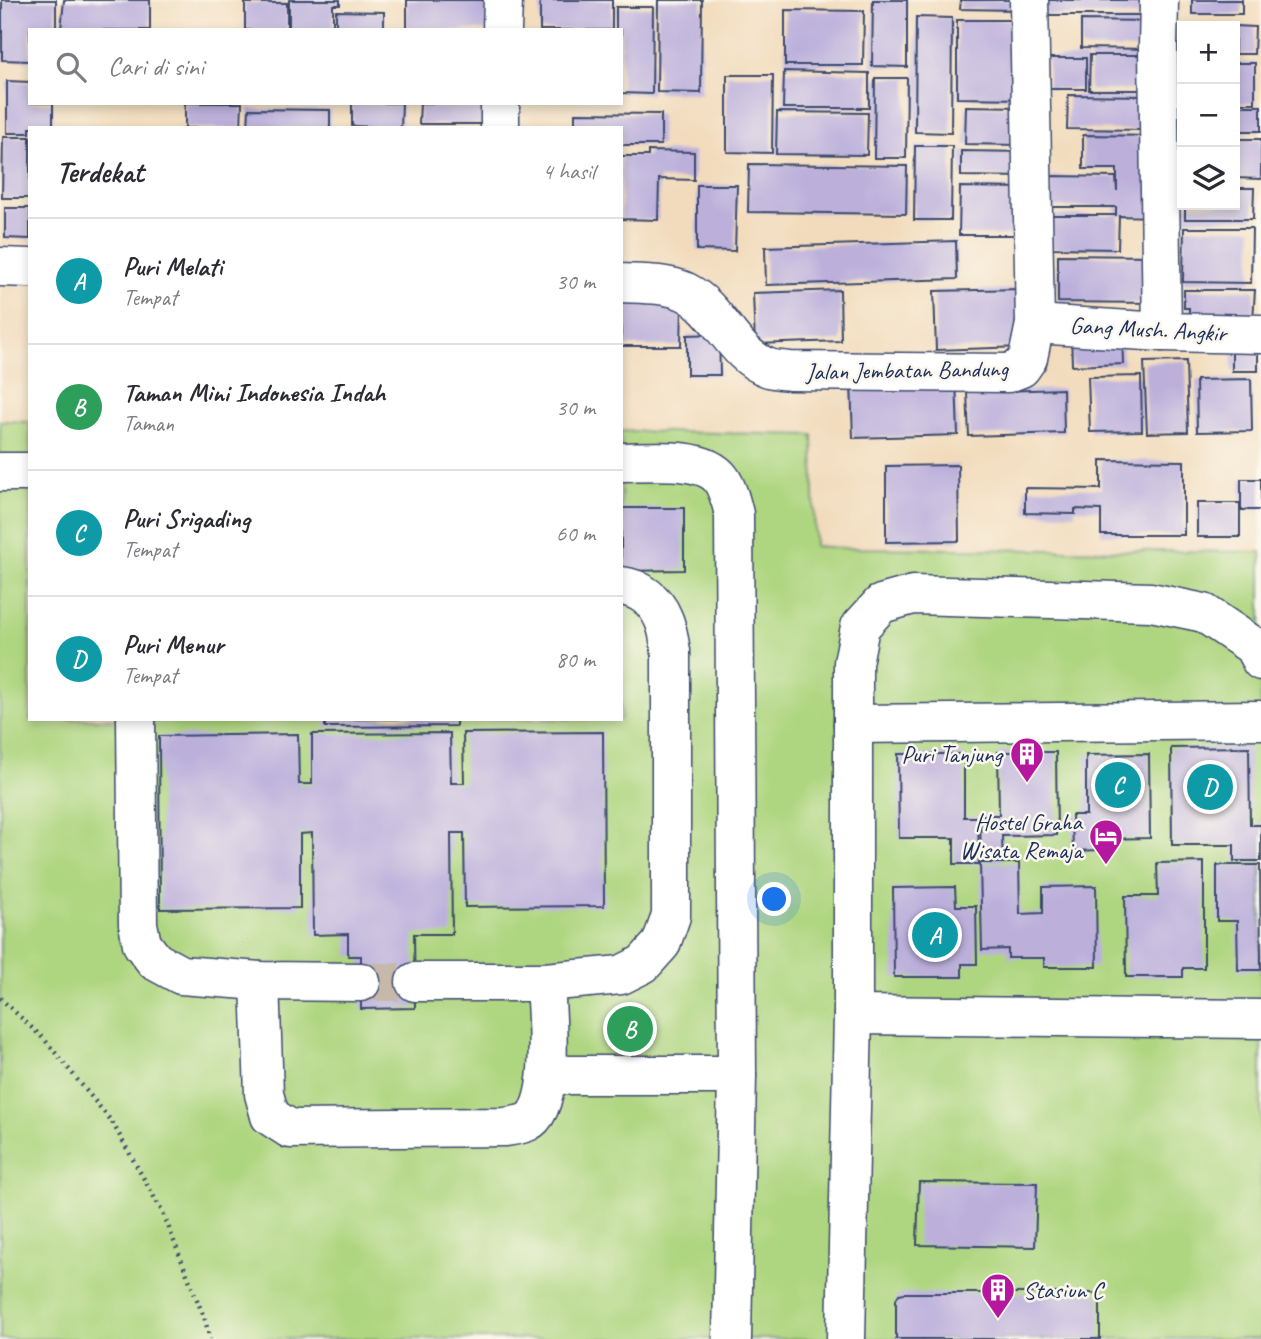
<!DOCTYPE html>
<html lang="id">
<meta charset="utf-8">
<style>
body{margin:0;font-family:Caveat,sans-serif;background:#f2f2f3;color:#2b2b33}
.controls{position:absolute;right:21px;top:21px;display:grid;overflow:hidden;border-radius:0px;box-shadow:0 4px 10px #0003}
.controls button{width:63px;height:63px;display:grid;place-items:center;padding:0;border:0;border-bottom:2px solid #e1e1e2;background:#fff;color:#2b2b33;font:35px sans-serif}
.you{position:absolute;left:775px;top:900px;width:24px;height:24px;margin:-18px;border:5px solid #fff;border-radius:50%;background:#1a73e8;box-shadow:0 0 0 10px #1a73e833}
.badge{display:grid;place-items:center;width:46px;height:46px;border-radius:50%;background:#b5179e;color:#fff;font-size:23px;font-weight:700}
.pin{position:absolute;translate:-50% -50%;border:4px solid #fff;box-shadow:0 2px 7px #0006}
.list{margin:0;padding:0;list-style:none}
h2{display:flex;justify-content:space-between;align-items:center;height:91px;margin:0;padding:0 28px;font-size:30px}
h2 small{font-size:23px;font-weight:400;color:#7c7c81}
.list li{display:grid;grid-template-columns:46px 1fr auto;gap:21px;align-items:center;box-sizing:border-box;height:126px;padding:0 28px;border-top:2px solid #e1e1e2}
.list b{display:block;font-size:26px;white-space:nowrap}
.list p{margin:0;font-size:23px;white-space:nowrap;color:#7c7c81}
.list em{font-size:23px;font-style:normal;color:#7c7c81}
.icon{flex:none;width:38px;height:38px;fill:none;stroke:currentColor;stroke-width:2;stroke-linecap:round;stroke-linejoin:round}
.map{position:relative;flex:none;width:1261px;height:1339px;overflow:hidden}
.search{position:absolute;background:#fff;box-shadow:0 4px 10px #0003;left:28px;top:28px;width:595px;height:77px;display:flex;align-items:center;gap:18px;box-sizing:border-box;padding:0 24px;border-radius:0px;color:#7c7c81;font-size:26px}
.panel{position:absolute;background:#fff;box-shadow:0 4px 10px #0003;left:28px;top:126px;width:595px;height:595px;border-radius:0px}
.map>svg:first-child{display:block}
.green{fill:#aed57f;stroke:#64826e;stroke-width:2}
.building{fill:#bcb0db}
.lines{fill:none;stroke-linecap:round;stroke-linejoin:round}
.minor-tunnel{stroke:#c7b9a9;stroke-width:38;stroke-dasharray:38 19;stroke-linecap:butt}
.minor-casing{stroke:#3b496c;stroke-width:41}
.path{stroke:#3b496c;stroke-width:4.5;stroke-dasharray:2 5;stroke-linecap:butt}
.minor{stroke:#fff;stroke-width:38}
.labels{text-anchor:middle;dominant-baseline:central;stroke-width:5;stroke-linejoin:round;paint-order:stroke}
.street-label{font-size:24px;fill:#1b2f5e;stroke:#fbf7ec}
.poi-label{font-size:24px;fill:#1b2f5e;stroke:#fbf7ec;text-anchor:end}
</style>
<div class="map">
<svg width="1261" height="1339" viewBox="0 0 1261 1339">
<rect width="100%" height="100%" fill="#fbf7ec"/>
<filter id="ink" filterUnits="userSpaceOnUse"><feTurbulence type="fractalNoise" baseFrequency=".0143" numOctaves="2"/><feDisplacementMap in="SourceGraphic" scale="14" xChannelSelector="R" yChannelSelector="G"/><feConvolveMatrix kernelMatrix="1 2 1 2 8 2 1 2 1" color-interpolation-filters="sRGB"/></filter>
<filter id="wash" filterUnits="userSpaceOnUse"><feTurbulence type="fractalNoise" baseFrequency=".00686" numOctaves="4" result="noise"/><feDisplacementMap in="SourceGraphic" scale="28" xChannelSelector="R" yChannelSelector="G"/><feGaussianBlur stdDeviation="1.57" result="paint"/><feColorMatrix in="noise" values="0 0 0 0 0 0 0 0 0 0 0 0 0 0 0 0 0 1.4 0 .05"/><feComposite in="paint" operator="in"/></filter>
<g filter="url(#wash)">
<rect width="100%" height="100%" fill="#f2dbbc"/>
<polygon class="green" points="0,421 30,422 30,719 621,719 621,431 813,435 815,546 842,548 1261,552 1261,1339 0,1339"/>
<g id="blocks">
<g class="building">
<polygon points="2,0 56,0 56,30 30,30 30,61 2,60"/>
<polygon points="64,0 150,0 150,30 61,30"/>
<polygon points="289,0 340,0 340,5 333,5 333,30 289,30"/>
<rect x="407" y="0" width="81" height="30"/>
<rect x="540" y="0" width="72" height="30"/>
<polygon points="658,0 702,0 701,93 657,92"/>
<polygon points="873,0 907,0 907,67 872,66"/>
<polygon points="961,0 1016,0 1016,10 960,9"/>
<polygon points="1043,0 1147,0 1146,15 1043,15"/>
<rect x="1192" y="0" width="50" height="14"/>
<rect x="245" y="3" width="42" height="27"/>
<polygon points="616,7 653,7 652,94 621,93 621,30 616,30"/>
<polygon points="785,10 864,11 863,65 785,65"/>
<polygon points="336,11 384,12 384,30 336,30"/>
<polygon points="916,17 952,18 951,133 915,132"/>
<polygon points="957,20 1026,20 1025,99 957,98"/>
<polygon points="1081,20 1149,21 1149,49 1081,48"/>
<polygon points="1235,26 1255,27 1254,54 1235,54"/>
<polygon points="1090,55 1155,55 1154,90 1089,90"/>
<rect x="1048" y="58" width="38" height="31"/>
<rect x="1235" y="63" width="20" height="40"/>
<polygon points="784,71 869,73 869,108 783,108"/>
<polygon points="727,75 773,75 772,153 727,152"/>
<polygon points="875,78 907,78 906,158 874,158"/>
<polygon points="7,81 30,82 30,103 53,103 53,128 30,128 30,133 7,133"/>
<polygon points="1068,95 1147,96 1146,130 1067,129"/>
<polygon points="185,103 242,103 241,128 185,128"/>
<polygon points="352,103 402,103 401,128 352,126"/>
<polygon points="420,103 484,103 484,124 419,124"/>
<polygon points="966,106 1021,107 1020,145 965,144"/>
<rect x="1235" y="106" width="26" height="25"/>
<polygon points="249,109 330,110 330,128 248,128"/>
<polygon points="777,112 868,113 867,155 776,154"/>
<polygon points="575,113 661,114 661,145 621,145 621,128 575,128"/>
<polygon points="1083,135 1156,136 1154,217 1119,216 1118,249 1051,248 1051,215 1116,215 1116,207 1050,207 1051,176 1116,177 1117,191 1117,169 1083,169"/>
<polygon points="3,137 30,137 30,198 2,198"/>
<polygon points="1235,139 1261,139 1261,179 1235,178"/>
<polygon points="915,146 952,146 951,220 914,220"/>
<polygon points="648,151 694,152 694,180 659,179 658,220 621,219 621,156 648,156"/>
<polygon points="961,151 1028,152 1028,177 961,176"/>
<polygon points="749,164 907,166 906,214 748,212"/>
<polygon points="697,185 737,185 735,251 697,250"/>
<polygon points="960,187 1023,188 1023,235 959,235"/>
<polygon points="1235,188 1254,188 1253,219 1185,219 1185,205 1235,205"/>
<polygon points="5,208 30,208 30,239 5,238"/>
<polygon points="1184,228 1252,228 1251,283 1183,282"/>
<polygon points="956,241 957,279 766,285 765,247"/>
<polygon points="1058,255 1154,256 1153,303 1058,302"/>
<polygon points="1021,289 1022,347 936,350 934,291"/>
<polygon points="840,290 841,341 755,344 753,293"/>
<polygon points="1184,290 1255,290 1253,320 1189,319 1189,308 1184,308"/>
<polygon points="621,302 682,303 681,346 621,346"/>
<polygon points="1071,329 1122,332 1123,364 1072,366"/>
<polygon points="719,334 720,375 687,375 687,335"/>
<rect x="1232" y="341" width="26" height="30"/>
<polygon points="1186,361 1188,432 1147,433 1144,362"/>
<polygon points="1141,376 1142,431 1090,432 1088,377"/>
<polygon points="956,379 958,435 853,438 851,382"/>
<polygon points="1251,379 1252,431 1197,432 1196,380"/>
<polygon points="1063,389 1064,433 969,436 967,392"/>
<polygon points="1101,460 1184,461 1184,535 1101,535 1101,510 1075,509 1075,514 1025,513 1025,488 1101,489"/>
<polygon points="958,465 959,541 886,542 886,466"/>
<rect x="1241" y="479" width="20" height="31"/>
<rect x="1197" y="503" width="43" height="34"/>
<polygon points="621,508 684,508 684,570 621,571"/>
<polygon points="325,719 456,719 456,726 325,727"/>
<polygon points="603,732 604,906 465,907 464,833 451,833 452,934 414,934 415,1008 361,1009 361,956 348,956 348,934 313,935 312,833 300,834 300,908 160,909 159,736 298,734 299,784 312,784 312,734 450,733 451,783 464,783 463,733"/>
<polygon points="1249,747 1250,825 1261,825 1261,861 1234,861 1234,845 1172,845 1171,748"/>
<polygon points="998,752 1056,752 1057,835 1002,836 1003,861 981,861 980,815 999,815"/>
<polygon points="898,754 964,754 964,817 978,817 979,864 954,864 954,838 899,838"/>
<polygon points="1149,754 1150,838 1100,839 1100,850 1073,851 1072,815 1086,815 1086,755"/>
<polygon points="1204,862 1204,968 1183,968 1183,977 1126,977 1125,896 1158,896 1157,863"/>
<polygon points="980,863 1019,863 1020,914 1043,913 1043,887 1096,886 1097,967 1044,967 1044,958 1008,958 1008,949 982,950"/>
<polygon points="1217,865 1260,865 1261,970 1238,970 1237,921 1217,921"/>
<polygon points="955,887 956,906 976,906 977,964 962,964 962,977 894,977 893,888"/>
<polygon points="919,1182 1037,1183 1035,1247 917,1245"/>
<polygon points="905,1293 1091,1293 1098,1294 1100,1301 1100,1339 896,1339 896,1299 899,1294"/>
</g>
</g>
</g>
<g filter="url(#ink)">
<use href="#blocks" fill-opacity="0" stroke="#3b496c" stroke-width="2"/>
<g class="lines">
<polyline class="minor-tunnel" points="361,982 415,982"/>
<g class="minor-casing">
<g id="minor">
<polyline points="1159,0 1158,48 1162,332"/>
<polyline points="502,30 503,0"/>
<polyline points="500,128 500,103"/>
<polyline points="0,267 30,268"/>
<path d="M621,283C642,284 667,283 686,292C720,309 732,355 769,368C775,370 783,370 790,371L1008,373L1021,368L1028,358L1035,324L1029,0"/>
<polyline points="1035,324 1162,332 1261,334"/>
<path d="M621,462C648,462 703,455 721,479C728,489 731,502 734,514L737,1075L732,1339"/>
<polyline points="0,472 30,472"/>
<polyline points="136,719 138,924 142,944 155,961 181,975 260,981 361,982"/>
<polyline points="853,724 1261,720"/>
<path d="M260,981L264,1094L270,1116L290,1129L505,1127C512,1126 521,1125 527,1122C557,1108 546,1012 545,982"/>
<path d="M415,982H545L621,975L643,964L661,944L671,916V651C669,641 668,628 663,618C656,601 640,588 621,586"/>
<polyline points="853,1015 1261,1019"/>
<polyline points="548,1075 737,1075"/>
<polyline points="846,1339 853,1015 853,663 860,627 881,604 913,595 1151,602 1204,613 1253,646 1261,661"/>
</g>
</g>
<polyline class="path" points="0,998 45,1040 112,1122 163,1213 205,1320 210,1339"/>
<use href="#minor" class="minor"/>
</g>
</g>
<defs>
<g id="building-pin" transform="scale(1.75)"><path d="M0 17L-7.5 6A9.5 9.5 0 1 1 7.5 6Z" fill="#b5179e" stroke="#fbf7ec"/><path d="M-4-6H4V6H1V3H-1V6H-4ZM-2.5-4.3h1.7v1.8h-1.7ZM.8-4.3h1.7v1.8H.8ZM-2.5-1h1.7V.8h-1.7ZM.8-1h1.7V.8H.8Z" fill="#fff"/></g>
<g id="hotel-pin" transform="scale(1.75)"><path d="M0 17L-7.5 6A9.5 9.5 0 1 1 7.5 6Z" fill="#b5179e" stroke="#fbf7ec"/><path d="M-6-4.5h1.5V1H6V5H4.5V3h-9V5H-6ZM-4 0a1.8 1.8 0 1 1 3.6 0ZM.5 0V-2.5h3Q6-2.5 6 0Z" fill="#fff"/></g>
</defs>
<g fill-rule="evenodd">
<use href="#building-pin" x="1027" y="754"/>
<use href="#hotel-pin" x="1106" y="836"/>
<use href="#building-pin" x="998" y="1290"/>
</g>
<g class="labels">
<g class="street-label">
<text transform="translate(1148 329) rotate(3)">Gang Mush. Angkir</text>
<text transform="translate(907 370) rotate(-1)">Jalan Jembatan Bandung</text>
</g>
<g class="poi-label">
<text x="1002" y="754">Puri Tanjung</text>
<text x="1082" y="822">Hostel Graha<tspan x="1082" dy="28">Wisata Remaja</tspan></text>
<text x="1023" y="1290" text-anchor="start">Stasiun C</text>
</g>
</g>
</svg>
<div class="controls">
<button>+</button>
<button>−</button>
<button><svg class="icon" aria-label="layers" viewBox="0 0 24 24"><path d="M12 4l9 5-9 5-9-5zM3 14l9 5 9-5"/></svg></button>
</div>
<div class="you"></div>
<div class="pin badge" style="left:935px;top:935px;background:#0f9aa8">A</div>
<div class="pin badge" style="left:630px;top:1029px;background:#2e9e5b">B</div>
<div class="pin badge" style="left:1118px;top:785px;background:#0f9aa8">C</div>
<div class="pin badge" style="left:1210px;top:787px;background:#0f9aa8">D</div>
<div class="search"><svg class="icon" aria-label="search" viewBox="0 0 24 24"><circle cx="10" cy="10" r="6"/><path d="M15 15l6 6"/></svg>Cari di sini</div>
<section class="panel">
<h2>Terdekat<small>4 hasil</small></h2>
<ul class="list">
<li><span class="badge" style="background:#0f9aa8">A</span><div><b>Puri Melati</b><p>Tempat</p></div><em>30 m</em></li>
<li><span class="badge" style="background:#2e9e5b">B</span><div><b>Taman Mini Indonesia Indah</b><p>Taman</p></div><em>30 m</em></li>
<li><span class="badge" style="background:#0f9aa8">C</span><div><b>Puri Srigading</b><p>Tempat</p></div><em>60 m</em></li>
<li><span class="badge" style="background:#0f9aa8">D</span><div><b>Puri Menur</b><p>Tempat</p></div><em>80 m</em></li>
</ul>
</section>
</div>
